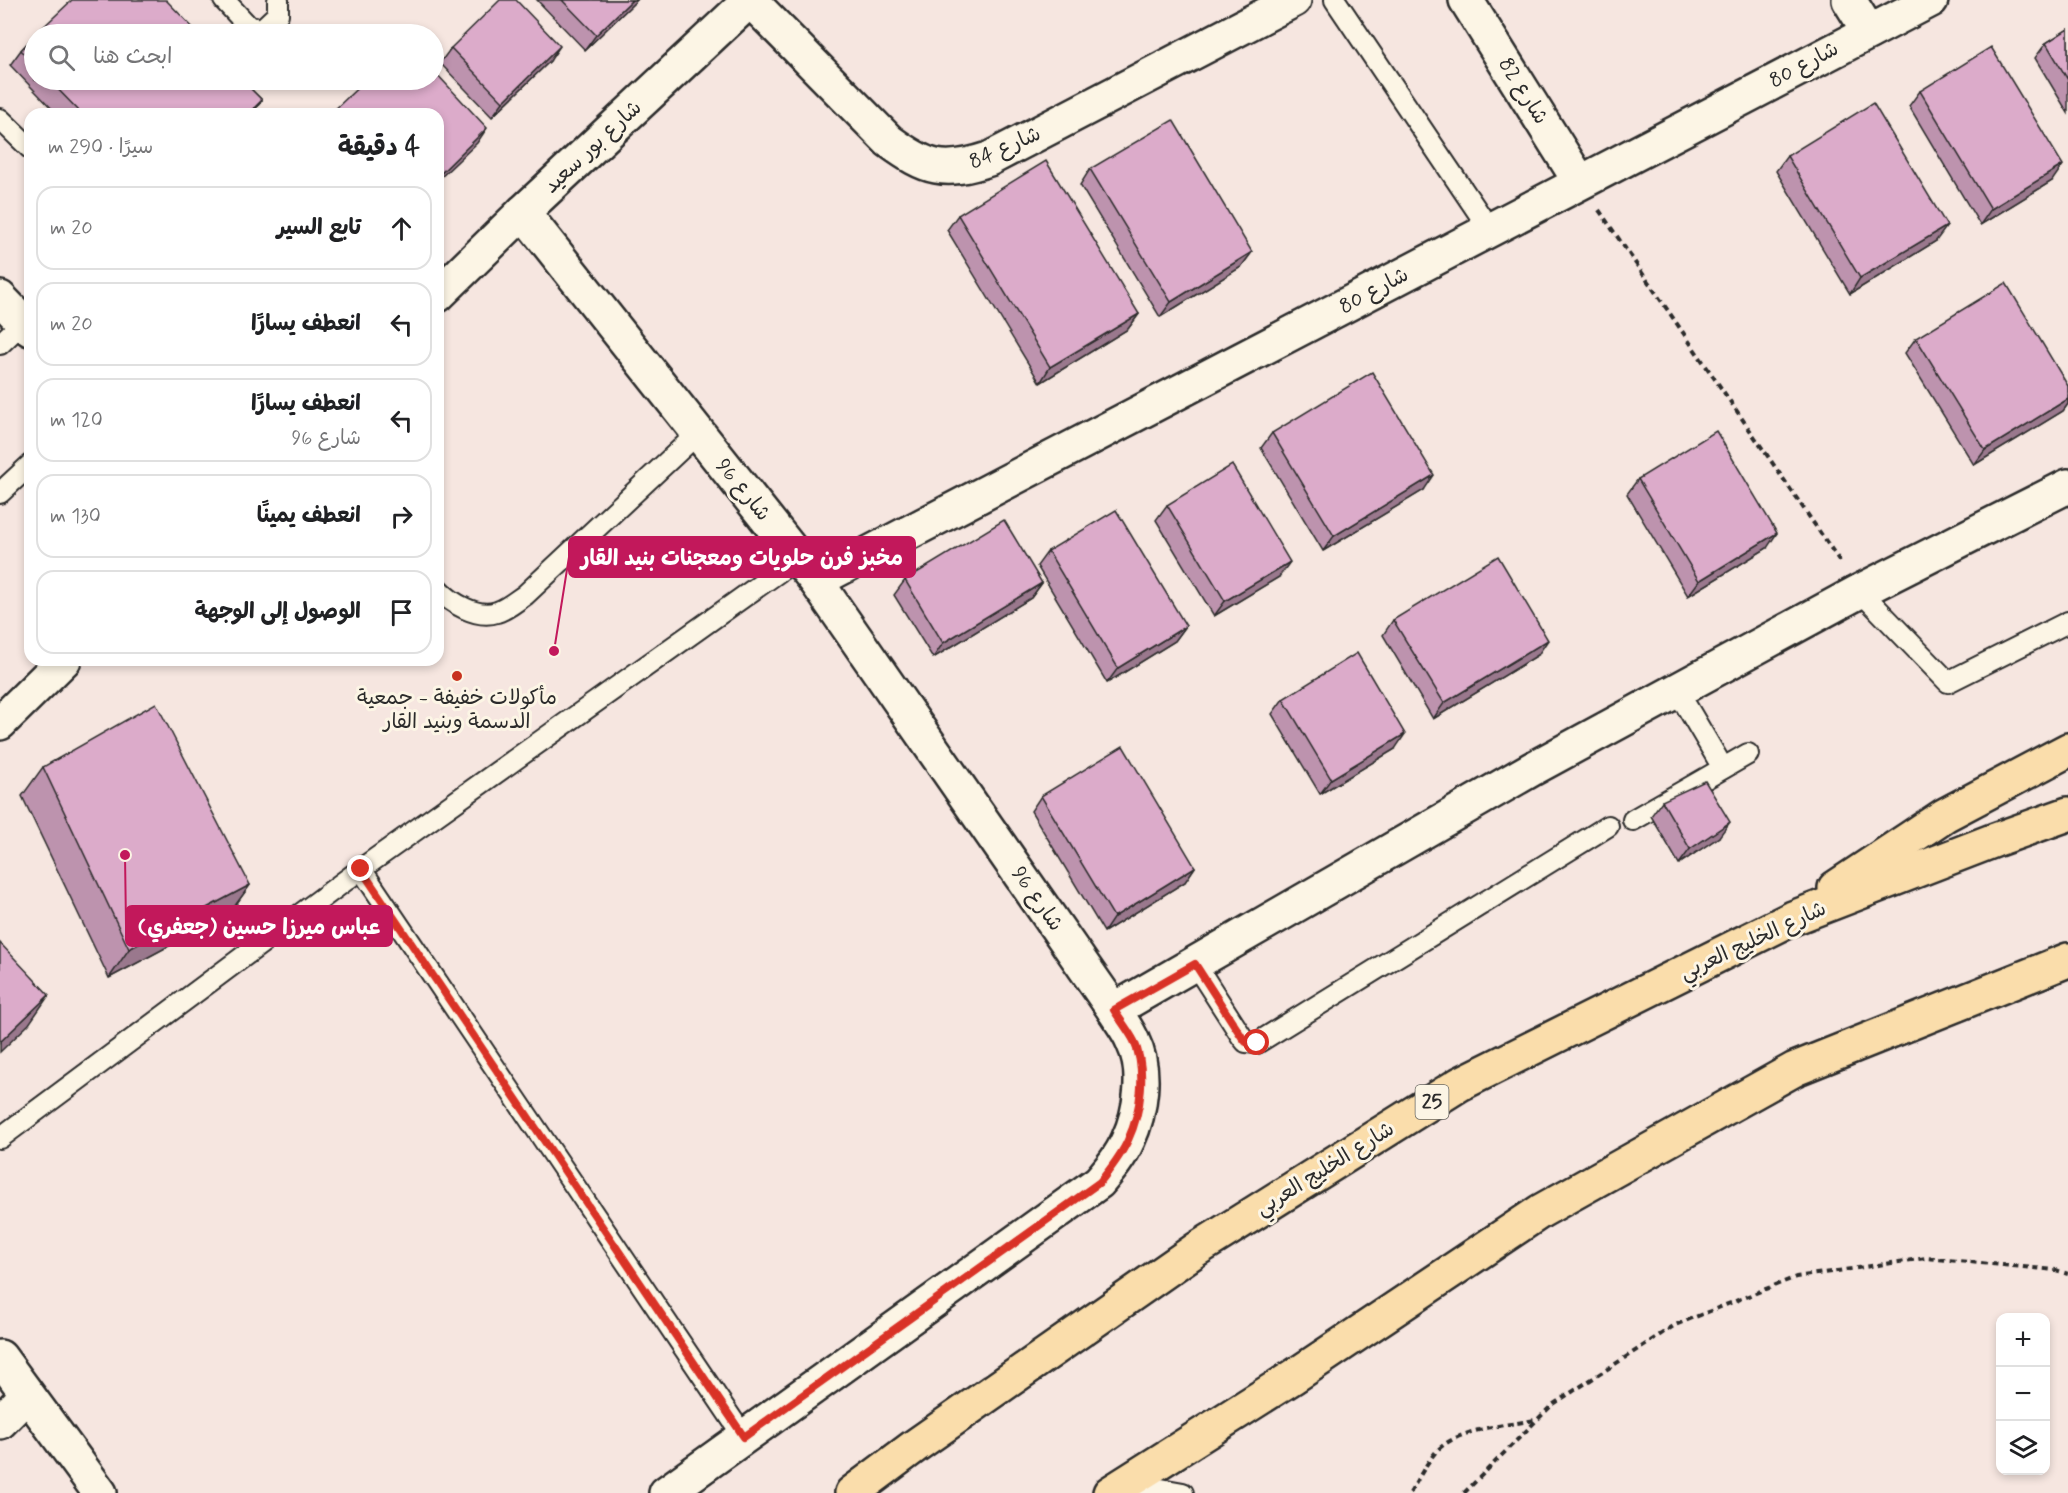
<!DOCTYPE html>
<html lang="ar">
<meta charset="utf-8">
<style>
body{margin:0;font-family:Mynerve,"Playpen Sans Arabic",sans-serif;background:#f2f2f2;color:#202124;direction:rtl}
.controls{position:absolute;right:18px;bottom:18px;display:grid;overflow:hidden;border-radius:12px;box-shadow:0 3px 9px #0003}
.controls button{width:54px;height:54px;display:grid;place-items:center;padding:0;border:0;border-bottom:2px solid #e0e0e0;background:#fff;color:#202124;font:30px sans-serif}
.stop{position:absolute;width:18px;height:18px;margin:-14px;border:4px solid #d93025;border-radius:50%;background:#fff}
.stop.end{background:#d93025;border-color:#fff;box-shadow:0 2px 6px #0008}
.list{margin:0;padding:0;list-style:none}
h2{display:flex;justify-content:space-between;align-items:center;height:78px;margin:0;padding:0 24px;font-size:26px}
h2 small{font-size:20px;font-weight:400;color:#757577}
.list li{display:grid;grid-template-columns:39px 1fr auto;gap:18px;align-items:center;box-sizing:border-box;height:84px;margin:0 12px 12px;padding:0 12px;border:2px solid #e0e0e0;border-radius:18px}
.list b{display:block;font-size:22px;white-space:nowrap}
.list p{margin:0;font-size:20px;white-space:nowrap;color:#757577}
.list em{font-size:20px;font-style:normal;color:#757577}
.icon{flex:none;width:33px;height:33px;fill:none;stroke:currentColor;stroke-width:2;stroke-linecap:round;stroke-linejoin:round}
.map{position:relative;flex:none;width:2068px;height:1493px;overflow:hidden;direction:ltr}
.search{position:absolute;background:#fff;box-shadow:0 3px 9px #0003;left:24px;top:24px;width:420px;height:66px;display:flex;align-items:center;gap:15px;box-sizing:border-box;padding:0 21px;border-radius:33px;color:#757577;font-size:22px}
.panel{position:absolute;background:#fff;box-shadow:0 3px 9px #0003;left:24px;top:108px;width:420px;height:558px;border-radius:18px;direction:rtl}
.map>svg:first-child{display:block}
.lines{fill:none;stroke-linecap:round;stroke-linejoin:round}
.lane-casing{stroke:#2b2b2b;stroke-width:24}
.street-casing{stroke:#2b2b2b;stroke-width:38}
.primary-casing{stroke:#2b2b2b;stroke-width:38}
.path{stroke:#2b2b2b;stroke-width:4;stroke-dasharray:6 4.5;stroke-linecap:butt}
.lane{stroke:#fcf5e5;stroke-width:20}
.street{stroke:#fcf5e5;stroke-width:33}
.primary{stroke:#faddab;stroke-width:33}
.wall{fill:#bd93ae;stroke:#2b2b2b;stroke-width:1.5}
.shaded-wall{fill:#9a788d;stroke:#2b2b2b;stroke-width:1.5}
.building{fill:#dcabca;stroke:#2b2b2b;stroke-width:1.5}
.route{stroke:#d93025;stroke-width:8}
.poi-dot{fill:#c8321e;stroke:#fcf5e5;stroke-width:2}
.labels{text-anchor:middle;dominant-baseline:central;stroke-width:6;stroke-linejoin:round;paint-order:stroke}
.shield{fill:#fcf5e5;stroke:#6a6863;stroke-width:1.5}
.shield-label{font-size:20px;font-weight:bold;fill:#2b2b2b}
.street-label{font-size:21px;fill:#2b2b2b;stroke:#fcf5e5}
.poi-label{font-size:21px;fill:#2b2b2b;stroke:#fcf5e5}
.leader{fill:none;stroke:#c2185b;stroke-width:2}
.callout-dot{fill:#c2185b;stroke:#fcf5e5;stroke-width:2}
.callout{fill:#c2185b;stroke:#c2185b;stroke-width:2}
.callout-label{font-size:22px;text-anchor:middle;font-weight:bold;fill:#fff}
</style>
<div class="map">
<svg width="2068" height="1493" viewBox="0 0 2068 1493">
<rect width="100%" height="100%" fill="#f6e6e0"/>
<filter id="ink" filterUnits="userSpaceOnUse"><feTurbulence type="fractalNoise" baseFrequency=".0167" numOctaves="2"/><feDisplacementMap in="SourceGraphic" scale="12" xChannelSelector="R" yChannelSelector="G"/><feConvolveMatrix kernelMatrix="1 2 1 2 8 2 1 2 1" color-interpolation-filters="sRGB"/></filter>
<g filter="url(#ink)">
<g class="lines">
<g class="lane-casing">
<g id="lane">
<polyline points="224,0 249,27 262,29 278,14 278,0"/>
<polyline points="1335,0 1490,230"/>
<polyline points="0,119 30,148"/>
<polyline points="0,344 23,322"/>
<polyline points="0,493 30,465"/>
<path d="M438,589C451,603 477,619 497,612C507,609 516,601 525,595L698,433"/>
<polyline points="1860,591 1948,682 2068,622"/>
<polyline points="1677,690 1723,768"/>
<polyline points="1633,820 1748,754"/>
<polyline points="361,869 744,1437"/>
<polyline points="1195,964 1242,1037 1246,1042 1257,1043 1608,826"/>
<polyline points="0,1138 361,869 798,558"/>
<polyline points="1119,1492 1161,1489 1183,1493"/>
</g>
</g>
<g class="street-casing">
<g id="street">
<path d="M750,0L889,141C927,169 944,174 989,159L1294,0"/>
<polyline points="1466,0 1580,182"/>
<polyline points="1849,0 1869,32"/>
<path d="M523,212L816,581L1114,1010C1120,1020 1129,1031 1133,1042C1147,1070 1141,1112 1128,1140C1121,1156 1110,1169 1099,1182L666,1493"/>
<polyline points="438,295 523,212 750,0"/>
<polyline points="0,298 30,329"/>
<polyline points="816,581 1931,0"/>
<polyline points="0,723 64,660"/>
<polyline points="1114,1010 1532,769 1860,591 2068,486"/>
<polyline points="0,1357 100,1493"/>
<polyline points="0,1422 27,1395"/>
</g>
</g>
<g class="primary-casing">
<g id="primary">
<polyline points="1835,888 1945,815 2068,750"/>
<polyline points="852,1493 915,1446 1197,1249 1460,1084 1793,918 1995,840 2068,814"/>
<polyline points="1110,1493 1293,1377 1541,1211 1795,1069 2068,960"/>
</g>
</g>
<g class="path">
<polyline points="1599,210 1841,563"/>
<path d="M1410,1493C1418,1480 1425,1465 1435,1453C1456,1428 1504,1426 1535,1420"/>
<polyline points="1464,1493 1552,1405 1675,1325 1796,1277 1926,1258 2056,1270 2068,1274"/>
</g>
<use href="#lane" class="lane"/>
<use href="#street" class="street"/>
<use href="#primary" class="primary"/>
</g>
<g class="wall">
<polygon points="537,0 637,0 585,50"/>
<polygon points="2068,29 2068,113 2035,58 2046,43"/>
<polygon points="34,36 34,80 242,80 262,100 252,114 57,114 10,65 21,50"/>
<polygon points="451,48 550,61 492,117 440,63"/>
<polygon points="1920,91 2052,181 1980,225 1909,106"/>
<polygon points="1787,156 1936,241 1850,294 1776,171"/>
<polygon points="1090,169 1252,252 1241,267 1160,317 1080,185"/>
<polygon points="958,215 1139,314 1128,329 1040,383 947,230"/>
<polygon points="1916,338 2068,386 2068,404 2063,411 1974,465 1905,353"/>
<polygon points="1272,433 1424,490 1323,551 1261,448"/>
<polygon points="1638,479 1767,548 1688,596 1627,494"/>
<polygon points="1167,505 1279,577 1214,616 1156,520"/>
<polygon points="1048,551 1186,626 1175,641 1107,683 1037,566"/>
<polygon points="905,580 1042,583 1031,598 933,658 894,595"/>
<polygon points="1393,620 1538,655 1433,719 1383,635"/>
<polygon points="1283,699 1395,749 1320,794 1272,714"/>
<polygon points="43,767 250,885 229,914 109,978 22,796"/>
<polygon points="1041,796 1195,867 1185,882 1104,932 1031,811"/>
<polygon points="1662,801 1719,837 1679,864 1651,816"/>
</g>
<g class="shaded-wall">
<polygon points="632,0 637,0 585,50 596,35"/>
<polygon points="560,46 550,61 492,117 503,102"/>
<polygon points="262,100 252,114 248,114"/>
<polygon points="487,128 477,143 438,180 438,176"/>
<polygon points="2063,165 2052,181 1980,225 1991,209"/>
<polygon points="1947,226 1936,241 1850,294 1860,278"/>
<polygon points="1252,252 1241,267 1160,317 1171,302"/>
<polygon points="1139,314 1128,329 1040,383 1050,367"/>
<polygon points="2068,399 2068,404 2063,411 1974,465 1985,450"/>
<polygon points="1434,475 1424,490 1323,551 1334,536"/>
<polygon points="1777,533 1767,548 1688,596 1699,581"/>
<polygon points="1290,562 1279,577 1214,616 1225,601"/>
<polygon points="1042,583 1031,598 933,658 943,643"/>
<polygon points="1186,626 1175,641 1107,683 1118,668"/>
<polygon points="1548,640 1538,655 1433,719 1444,703"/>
<polygon points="1405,734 1395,749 1320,794 1331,779"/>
<polygon points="1730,822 1719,837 1679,864 1690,849"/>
<polygon points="1195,867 1185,882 1104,932 1114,917"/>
<polygon points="250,885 229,914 109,978 129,949"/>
<polygon points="49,995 29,1024 0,1052 0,1042"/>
</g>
<g class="building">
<polygon points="72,0 166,0 199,34 36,34"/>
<polygon points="500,0 516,0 560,46 503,102 451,48"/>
<polygon points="562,0 632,0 596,35"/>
<polygon points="2068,29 2068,80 2046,43"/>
<polygon points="34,36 34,64 21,50"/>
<polygon points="1991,47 2063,165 1991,209 1920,91"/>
<polygon points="434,71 487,128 438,176 438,114 330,114 366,80 434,80"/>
<polygon points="49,80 242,80 262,100 248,114 82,114"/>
<polygon points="1873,103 1947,226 1860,278 1787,156"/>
<polygon points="1173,120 1252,252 1171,302 1090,169"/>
<polygon points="1046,161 1139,314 1050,367 958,215"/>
<polygon points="2006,283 2068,386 2068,399 1985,450 1916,338"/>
<polygon points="1372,372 1434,475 1334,536 1272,433"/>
<polygon points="1716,431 1777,533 1699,581 1638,479"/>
<polygon points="1232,465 1290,562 1225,601 1167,505"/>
<polygon points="1116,510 1186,626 1118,668 1048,551"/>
<polygon points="1004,520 1042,583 943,643 905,580"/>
<polygon points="1498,556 1548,640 1444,703 1393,620"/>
<polygon points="1357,653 1405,734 1331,779 1283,699"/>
<polygon points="156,703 250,885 129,949 43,767"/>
<polygon points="1123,746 1195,867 1114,917 1041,796"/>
<polygon points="1705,781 1730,822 1690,849 1662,801"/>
<polygon points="0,943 49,995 0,1042"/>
</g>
</g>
<g class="lines" filter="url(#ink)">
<path class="route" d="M361,869L744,1437L1100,1182C1110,1169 1121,1156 1128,1140C1141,1112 1147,1070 1134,1041C1129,1031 1120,1020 1114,1010L1195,964L1242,1037L1246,1042L1257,1043"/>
</g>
<circle class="poi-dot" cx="457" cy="676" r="6"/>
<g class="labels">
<rect class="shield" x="1415.5" y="1085" width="33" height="34" rx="4.5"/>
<g class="shield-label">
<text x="1432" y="1102">25</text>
</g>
<g class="street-label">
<text transform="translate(1804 65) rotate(-28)">شارع 80</text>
<text transform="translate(1523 91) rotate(58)">شارع 82</text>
<text transform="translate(593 147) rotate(-43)">شارع بور سعيد</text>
<text transform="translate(1005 148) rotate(-24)">شارع 84</text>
<text transform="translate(1374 291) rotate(-28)">شارع 80</text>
<text transform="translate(743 490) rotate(51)">شارع 96</text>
<text transform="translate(1037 899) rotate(55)">شارع 96</text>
<text transform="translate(1753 941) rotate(-25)">شارع الخليج العربي</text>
<text transform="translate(1325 1169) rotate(-32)">شارع الخليج العربي</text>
</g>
<g class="poi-label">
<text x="457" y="698">مأكولات خفيفة - جمعية<tspan x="457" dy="24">الدسمة وبنيد القار</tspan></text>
</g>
</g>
<path class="leader" d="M554 651L569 557M125 855L126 926"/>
<g class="callout-dot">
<circle cx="554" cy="651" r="6"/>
<circle cx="125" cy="855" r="6"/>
</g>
<g class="callout">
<rect x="569" y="537" width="346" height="40" rx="6"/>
<rect x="126" y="906" width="266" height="40" rx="6"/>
</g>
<g class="callout-label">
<text x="742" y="565">مخبز فرن حلويات ومعجنات بنيد القار</text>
<text x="259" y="934">عباس ميرزا حسين (جعفري)</text>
</g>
</svg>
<div class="controls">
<button>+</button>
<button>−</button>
<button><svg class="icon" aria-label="layers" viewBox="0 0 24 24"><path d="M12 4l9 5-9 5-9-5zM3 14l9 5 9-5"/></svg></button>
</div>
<div class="stop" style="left:1257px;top:1043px"></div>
<div class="stop end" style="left:361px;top:869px"></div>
<div class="search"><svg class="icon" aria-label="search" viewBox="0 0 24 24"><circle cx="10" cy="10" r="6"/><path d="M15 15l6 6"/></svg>ابحث هنا</div>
<section class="panel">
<h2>4 دقيقة<small>سيرًا · 290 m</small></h2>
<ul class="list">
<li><svg class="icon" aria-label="ahead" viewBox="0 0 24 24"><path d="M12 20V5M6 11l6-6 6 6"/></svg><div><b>تابع السير</b></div><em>20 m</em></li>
<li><svg class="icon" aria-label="left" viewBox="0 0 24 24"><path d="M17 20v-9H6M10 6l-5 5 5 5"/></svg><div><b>انعطف يسارًا</b></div><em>20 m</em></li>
<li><svg class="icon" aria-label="left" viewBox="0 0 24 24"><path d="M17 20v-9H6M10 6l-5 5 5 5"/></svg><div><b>انعطف يسارًا</b><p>شارع 96</p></div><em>120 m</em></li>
<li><svg class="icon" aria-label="right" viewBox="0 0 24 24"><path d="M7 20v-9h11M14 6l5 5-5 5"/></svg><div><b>انعطف يمينًا</b></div><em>130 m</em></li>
<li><svg class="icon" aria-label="arrive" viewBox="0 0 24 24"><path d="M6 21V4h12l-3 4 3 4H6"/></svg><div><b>الوصول إلى الوجهة</b></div></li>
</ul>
</section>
</div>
